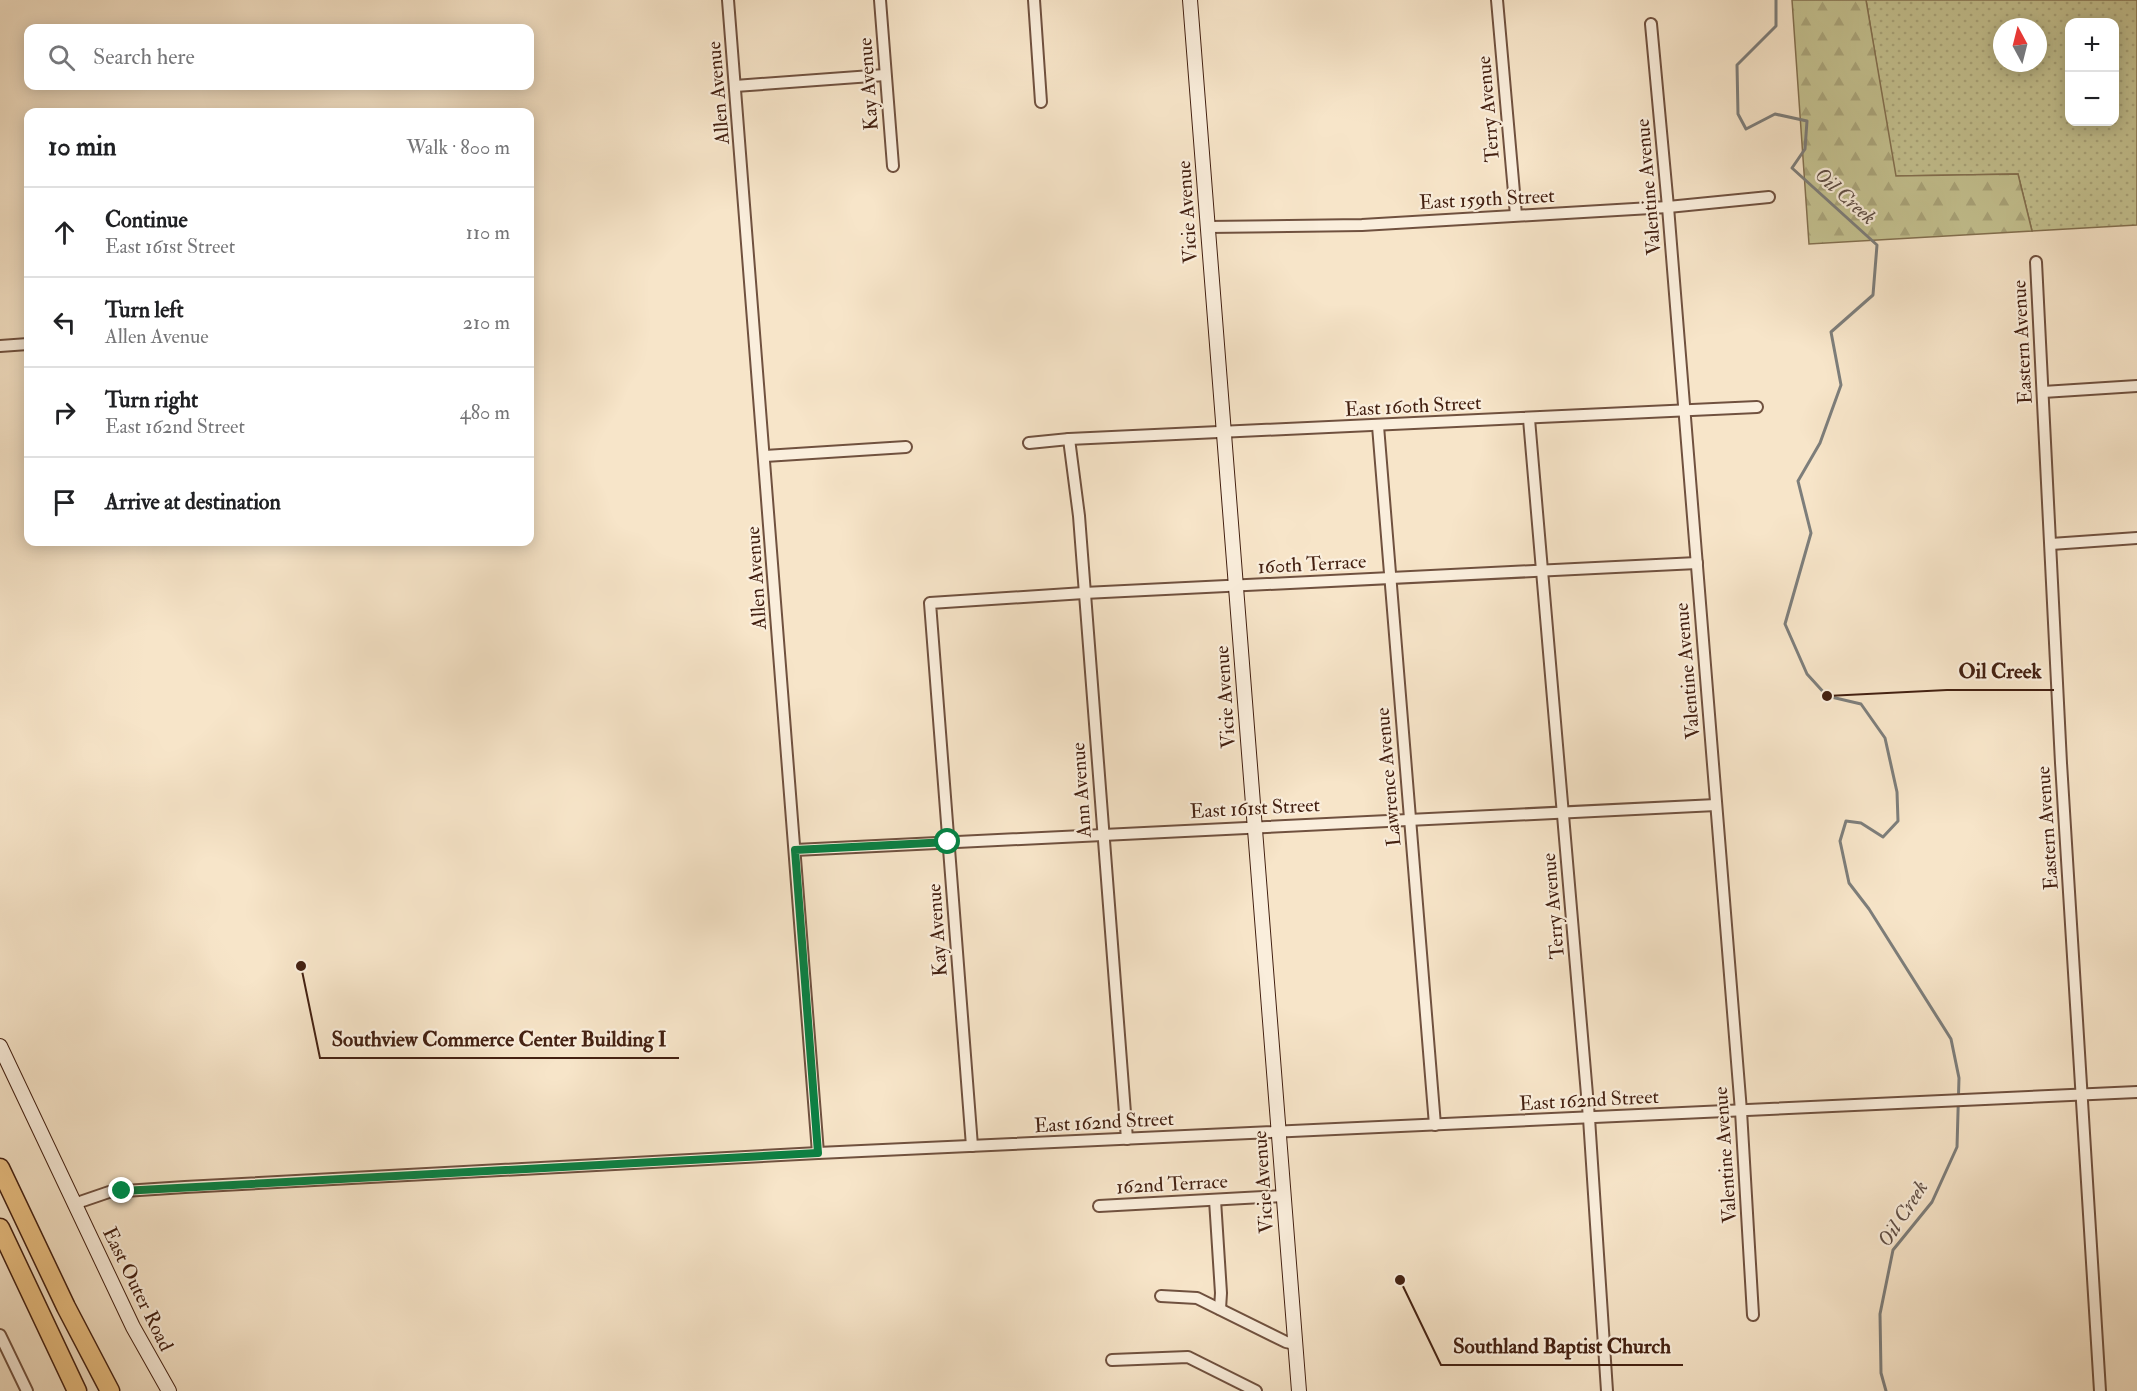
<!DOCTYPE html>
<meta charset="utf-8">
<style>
body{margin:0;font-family:"IM FELL Double Pica",serif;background:#f6f6f6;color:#202124}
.controls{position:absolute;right:18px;top:18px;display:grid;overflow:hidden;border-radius:12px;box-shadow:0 3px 15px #0003}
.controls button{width:54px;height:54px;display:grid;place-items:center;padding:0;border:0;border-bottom:2px solid #e0e0e0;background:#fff;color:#202124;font:30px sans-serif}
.compass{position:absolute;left:1993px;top:18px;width:54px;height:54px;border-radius:50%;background:#fff;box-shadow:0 3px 15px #0003;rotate:353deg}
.stop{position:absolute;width:18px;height:18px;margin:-14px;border:4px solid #0b8043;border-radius:50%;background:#fff}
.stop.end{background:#0b8043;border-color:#fff;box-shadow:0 2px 6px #0008}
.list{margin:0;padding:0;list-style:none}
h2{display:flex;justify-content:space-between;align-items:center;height:78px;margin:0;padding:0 24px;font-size:26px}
h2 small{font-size:20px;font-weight:400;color:#757577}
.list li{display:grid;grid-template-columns:39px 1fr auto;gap:18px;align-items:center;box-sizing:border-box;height:90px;padding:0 24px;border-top:2px solid #e0e0e0}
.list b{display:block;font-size:22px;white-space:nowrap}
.list p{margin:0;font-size:20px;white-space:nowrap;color:#757577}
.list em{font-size:20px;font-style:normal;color:#757577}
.icon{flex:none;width:33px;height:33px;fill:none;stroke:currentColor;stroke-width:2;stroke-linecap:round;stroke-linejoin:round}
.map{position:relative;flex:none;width:2137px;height:1391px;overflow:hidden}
.search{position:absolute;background:#fff;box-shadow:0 3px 15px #0003;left:24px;top:24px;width:510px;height:66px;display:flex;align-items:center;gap:15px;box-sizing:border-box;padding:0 21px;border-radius:12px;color:#757577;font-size:22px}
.panel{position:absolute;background:#fff;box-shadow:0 3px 15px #0003;left:24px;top:108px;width:510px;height:438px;border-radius:12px}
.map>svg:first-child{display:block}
.grass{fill:url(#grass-dots);stroke:#847151;stroke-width:1.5;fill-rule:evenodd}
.forest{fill:url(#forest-firs);stroke:#847151;stroke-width:1.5}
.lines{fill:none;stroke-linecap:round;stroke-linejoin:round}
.stream{stroke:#7d7e7b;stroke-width:3}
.street-casing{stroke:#70513f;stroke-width:14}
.secondary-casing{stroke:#432011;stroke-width:16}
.highway-casing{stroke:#432011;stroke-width:21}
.street{stroke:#faeedc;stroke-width:10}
.secondary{stroke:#faeedc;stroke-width:14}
.highway{stroke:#ecc284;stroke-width:18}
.route{stroke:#0b8043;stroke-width:8}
.labels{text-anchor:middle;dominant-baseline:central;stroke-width:4.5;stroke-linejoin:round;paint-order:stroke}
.street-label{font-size:20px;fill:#432011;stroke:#faeedc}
.water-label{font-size:21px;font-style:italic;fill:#604f46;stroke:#faeedc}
.leader{fill:none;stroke:#432011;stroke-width:2}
.callout-dot{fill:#432011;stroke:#faeedc;stroke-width:2}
.callout-label{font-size:21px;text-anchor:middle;font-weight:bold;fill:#432011;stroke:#faeedc;stroke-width:4.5;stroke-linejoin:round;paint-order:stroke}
</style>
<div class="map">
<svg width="2137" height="1391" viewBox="0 0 2137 1391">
<defs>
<pattern id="grass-dots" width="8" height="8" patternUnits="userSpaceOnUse" patternTransform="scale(1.5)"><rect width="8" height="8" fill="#c4c291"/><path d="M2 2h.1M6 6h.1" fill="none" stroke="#aaa67c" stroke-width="1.8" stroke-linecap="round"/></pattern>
<pattern id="forest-firs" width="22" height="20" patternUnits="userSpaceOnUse" patternTransform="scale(1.5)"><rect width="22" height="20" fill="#c4c291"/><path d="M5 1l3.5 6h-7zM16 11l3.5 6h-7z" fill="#aaa67c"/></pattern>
</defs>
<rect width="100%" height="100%" fill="#f7e5c9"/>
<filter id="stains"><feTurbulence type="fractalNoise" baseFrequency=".00333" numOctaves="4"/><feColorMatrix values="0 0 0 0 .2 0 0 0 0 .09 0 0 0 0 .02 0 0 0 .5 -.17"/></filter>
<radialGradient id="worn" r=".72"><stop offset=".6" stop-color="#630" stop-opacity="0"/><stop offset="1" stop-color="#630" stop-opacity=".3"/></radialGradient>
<path class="grass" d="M1866,0H2137V225L2032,231L2018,174L1895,176ZM2070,22H2114V122H2070ZM2002,27H2038V63H2002Z"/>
<polygon class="forest" points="1792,0 1866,0 1896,176 2018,174 2032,231 1809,244"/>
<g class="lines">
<polyline class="stream" points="1776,0 1776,26 1737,65 1738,114 1746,129 1775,114 1807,121 1805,149 1792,168 1877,245 1873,295 1831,332 1841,385 1820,443 1798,481 1811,533 1785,624 1807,674 1827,696 1861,704 1885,738 1897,792 1898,821 1883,837 1861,823 1846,821 1840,841 1849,883 1869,909 1951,1039 1959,1078 1957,1147 1932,1202 1893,1250 1880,1314 1881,1373 1886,1391"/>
<g class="street-casing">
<g id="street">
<polyline points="728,0 818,1153"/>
<polyline points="880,0 893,166"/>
<polyline points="1034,0 1041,102"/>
<polyline points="1497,0 1516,215"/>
<polyline points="1651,24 1668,207 1741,1111 1753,1315"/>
<polyline points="735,86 885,75"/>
<polyline points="1208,227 1362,225 1668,207 1769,197"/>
<polyline points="2036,262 2061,763 2100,1391"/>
<polyline points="0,346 28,344"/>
<polyline points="2043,392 2137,386"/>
<polyline points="1529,419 1589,1118 1607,1391"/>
<polyline points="1378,426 1435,1125"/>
<polyline points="1069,439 1079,516 1127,1139"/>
<polyline points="1029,443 1069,439 1757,407"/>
<polyline points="765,456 906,447"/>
<polyline points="2051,544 2137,538"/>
<polyline points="795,850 1716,805"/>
<polyline points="972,1146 930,603 1084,593 1697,563"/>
<polyline points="1215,1200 1221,1293 1220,1309"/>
<polyline points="74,1204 109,1192 185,1187 818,1153 2137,1092"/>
<polyline points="1099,1206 1283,1196"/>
<polyline points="1161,1296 1197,1298 1286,1342 1295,1344"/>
<polyline points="0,1335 27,1391"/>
<polyline points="1112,1360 1188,1357 1256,1391"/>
</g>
</g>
<g class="secondary-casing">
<g id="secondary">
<polyline points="1190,0 1299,1391"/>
<polyline points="0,1046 133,1327 169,1391"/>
</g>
</g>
<g class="highway-casing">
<g id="highway">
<polyline points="0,1168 66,1307 110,1391"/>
<polyline points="0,1228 77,1391"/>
</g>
</g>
<use href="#street" class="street"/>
<use href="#secondary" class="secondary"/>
<use href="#highway" class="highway"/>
</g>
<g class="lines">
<polyline class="route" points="122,1191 818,1153 795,850 948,842"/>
</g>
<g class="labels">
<g class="street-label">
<text transform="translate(868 84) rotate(-94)">Kay Avenue</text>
<text transform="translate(718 93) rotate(-95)">Allen Avenue</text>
<text transform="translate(1488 109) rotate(-95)">Terry Avenue</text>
<text transform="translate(1648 187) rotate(-95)">Valentine Avenue</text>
<text transform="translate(1487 199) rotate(-3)">East 159th Street</text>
<text transform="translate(1187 212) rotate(-94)">Vicie Avenue</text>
<text transform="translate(2022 342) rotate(-93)">Eastern Avenue</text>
<text transform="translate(1413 406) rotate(-3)">East 160th Street</text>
<text transform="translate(1312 564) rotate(-3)">160th Terrace</text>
<text transform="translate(756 578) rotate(-94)">Allen Avenue</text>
<text transform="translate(1687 671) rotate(-95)">Valentine Avenue</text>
<text transform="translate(1225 697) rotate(-94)">Vicie Avenue</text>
<text transform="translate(1388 777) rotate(-95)">Lawrence Avenue</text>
<text transform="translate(1081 790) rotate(-94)">Ann Avenue</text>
<text transform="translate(1255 808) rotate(-3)">East 161st Street</text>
<text transform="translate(2047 828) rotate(-94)">Eastern Avenue</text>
<text transform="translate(1553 906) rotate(-95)">Terry Avenue</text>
<text transform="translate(937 930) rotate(-94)">Kay Avenue</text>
<text transform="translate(1589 1100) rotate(-3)">East 162nd Street</text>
<text transform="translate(1104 1122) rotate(-3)">East 162nd Street</text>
<text transform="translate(1725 1155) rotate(-94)">Valentine Avenue</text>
<text transform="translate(1263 1182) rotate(-94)">Vicie Avenue</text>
<text transform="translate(1172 1184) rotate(-3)">162nd Terrace</text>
<text transform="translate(138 1289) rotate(64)">East Outer Road</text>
</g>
<g class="water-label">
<text transform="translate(1845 196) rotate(42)">Oil Creek</text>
<text transform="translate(1903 1214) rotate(-57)">Oil Creek</text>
</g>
</g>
<path class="leader" d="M1827 696L1947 690H2054M301 966L320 1058H679M1400 1280L1441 1365H1683"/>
<g class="callout-dot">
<circle cx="1827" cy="696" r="6"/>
<circle cx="301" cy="966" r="6"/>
<circle cx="1400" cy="1280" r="6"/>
</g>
<g class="callout-label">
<text x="2000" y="678">Oil Creek</text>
<text x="499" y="1046">Southview Commerce Center Building I</text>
<text x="1562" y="1353">Southland Baptist Church</text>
</g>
<rect width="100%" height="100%" filter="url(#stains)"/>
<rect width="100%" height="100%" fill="url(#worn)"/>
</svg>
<div class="controls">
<button>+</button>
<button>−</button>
</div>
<svg class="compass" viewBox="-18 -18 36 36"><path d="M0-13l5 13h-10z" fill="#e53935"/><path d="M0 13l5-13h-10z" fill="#757577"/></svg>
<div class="stop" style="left:948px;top:842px"></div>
<div class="stop end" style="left:122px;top:1191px"></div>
<div class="search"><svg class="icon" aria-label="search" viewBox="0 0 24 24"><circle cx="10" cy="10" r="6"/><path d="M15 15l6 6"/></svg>Search here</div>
<section class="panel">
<h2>10 min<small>Walk · 800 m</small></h2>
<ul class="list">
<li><svg class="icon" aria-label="ahead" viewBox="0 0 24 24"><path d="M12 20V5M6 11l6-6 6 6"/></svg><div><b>Continue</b><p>East 161st Street</p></div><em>110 m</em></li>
<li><svg class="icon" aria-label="left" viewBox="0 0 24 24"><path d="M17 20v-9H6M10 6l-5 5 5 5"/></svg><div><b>Turn left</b><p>Allen Avenue</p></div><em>210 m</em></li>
<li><svg class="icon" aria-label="right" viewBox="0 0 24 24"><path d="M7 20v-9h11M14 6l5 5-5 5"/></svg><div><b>Turn right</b><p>East 162nd Street</p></div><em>480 m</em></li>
<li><svg class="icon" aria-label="arrive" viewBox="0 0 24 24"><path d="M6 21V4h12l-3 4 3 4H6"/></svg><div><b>Arrive at destination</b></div></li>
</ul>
</section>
</div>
